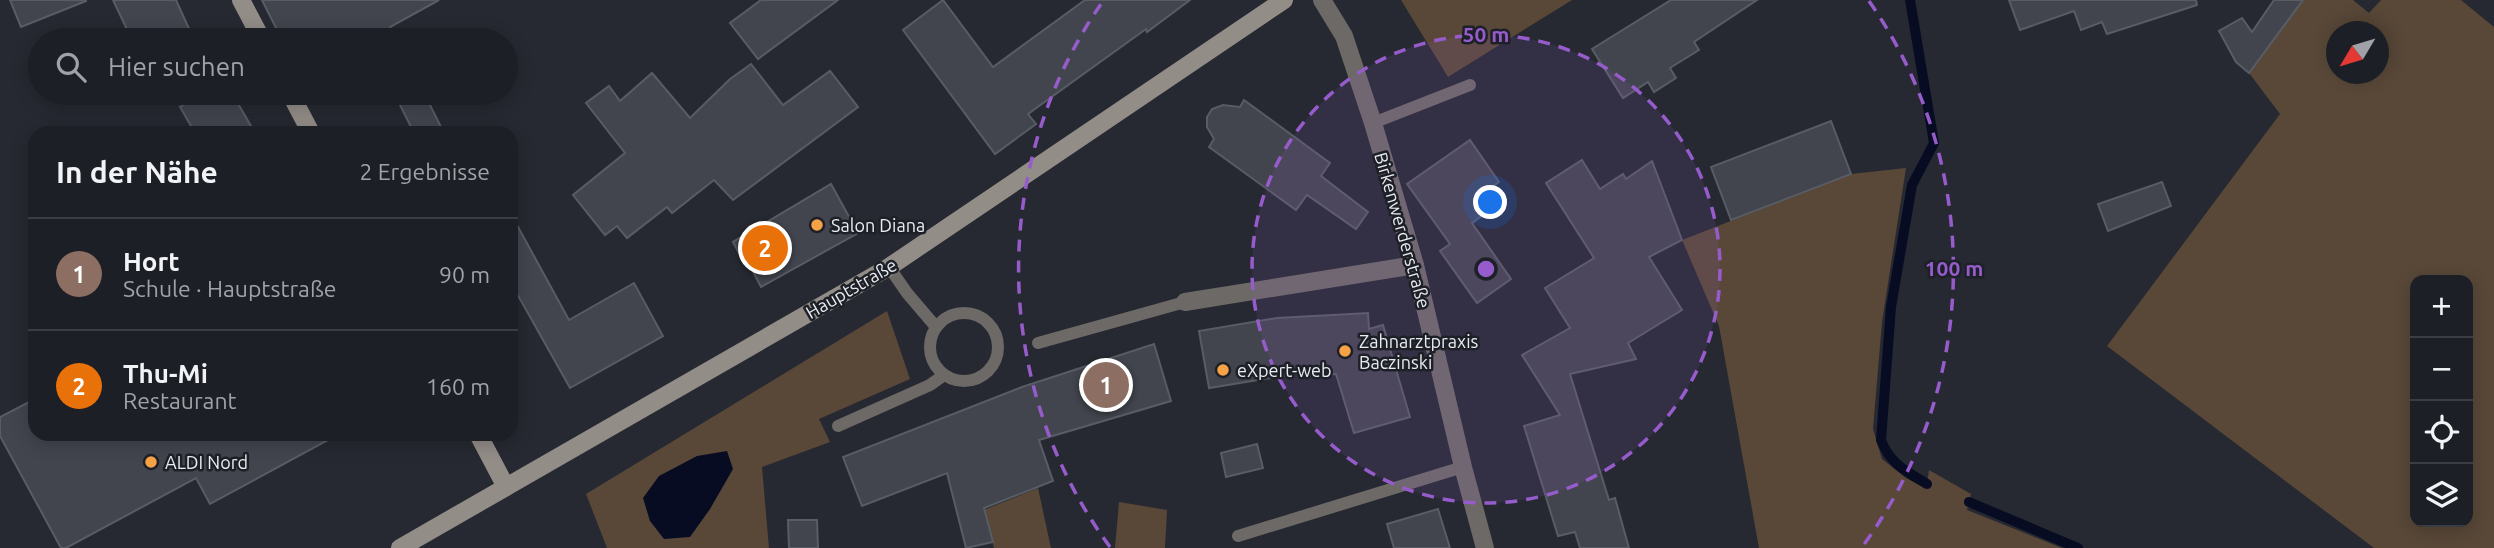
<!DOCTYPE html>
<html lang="de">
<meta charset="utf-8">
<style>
body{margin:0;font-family:Ubuntu,sans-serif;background:#25272d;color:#f1f3f6}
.controls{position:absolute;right:21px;bottom:21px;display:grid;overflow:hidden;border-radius:14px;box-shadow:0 4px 18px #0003}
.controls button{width:63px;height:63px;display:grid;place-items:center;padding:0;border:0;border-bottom:2px solid #3a3d42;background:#1c1f25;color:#f1f3f6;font:35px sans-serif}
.compass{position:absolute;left:2326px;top:21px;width:63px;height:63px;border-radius:50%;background:#1c1f25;box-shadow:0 4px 18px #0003;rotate:232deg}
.you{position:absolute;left:1491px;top:203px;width:24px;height:24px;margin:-18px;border:5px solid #fff;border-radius:50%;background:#1a73e8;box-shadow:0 0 0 10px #1a73e833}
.badge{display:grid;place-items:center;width:46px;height:46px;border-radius:50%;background:#b45309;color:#fff;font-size:23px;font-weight:700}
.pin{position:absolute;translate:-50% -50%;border:4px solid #fff;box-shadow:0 2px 7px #0006}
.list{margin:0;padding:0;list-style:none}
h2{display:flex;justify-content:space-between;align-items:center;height:91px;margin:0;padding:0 28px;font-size:30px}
h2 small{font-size:23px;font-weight:400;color:#a0a2a7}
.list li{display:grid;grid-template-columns:46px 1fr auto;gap:21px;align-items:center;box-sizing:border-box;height:112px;padding:0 28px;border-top:2px solid #3a3d42}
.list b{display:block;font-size:26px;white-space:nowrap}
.list p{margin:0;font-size:23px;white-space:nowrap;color:#a0a2a7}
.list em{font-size:23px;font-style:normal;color:#a0a2a7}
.icon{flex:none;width:38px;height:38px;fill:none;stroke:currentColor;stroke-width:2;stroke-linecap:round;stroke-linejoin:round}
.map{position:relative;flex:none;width:2494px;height:548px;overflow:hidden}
.search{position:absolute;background:#1c1f25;box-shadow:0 4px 18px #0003;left:28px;top:28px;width:490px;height:77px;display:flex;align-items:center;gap:18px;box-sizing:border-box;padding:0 24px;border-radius:38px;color:#a0a2a7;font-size:26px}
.panel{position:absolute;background:#1c1f25;box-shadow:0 4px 18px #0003;left:28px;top:126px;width:490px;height:315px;border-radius:21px}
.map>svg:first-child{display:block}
.green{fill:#594838;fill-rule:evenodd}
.water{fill:#070c23}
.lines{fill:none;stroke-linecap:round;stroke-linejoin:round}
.stream{stroke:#070c23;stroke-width:10}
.building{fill:#42454e;stroke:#585c65;stroke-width:2}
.service{stroke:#6d6966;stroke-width:12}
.minor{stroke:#6d6966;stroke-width:18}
.secondary{stroke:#938d88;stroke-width:18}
.ring{fill:none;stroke:#965ccb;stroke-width:3.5;stroke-dasharray:12 9}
.poi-dot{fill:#f6a247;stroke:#1d2027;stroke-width:2.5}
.labels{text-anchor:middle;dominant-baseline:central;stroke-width:5;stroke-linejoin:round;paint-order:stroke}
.poi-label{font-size:18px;fill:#e9ebf0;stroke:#1d2027;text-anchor:start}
.street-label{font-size:18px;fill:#e9ebf0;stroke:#1d2027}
.centre{fill:#965ccb;stroke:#1d2027;stroke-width:3.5}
.ring-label{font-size:21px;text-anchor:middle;font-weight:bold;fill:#965ccb;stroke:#1d2027;stroke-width:5;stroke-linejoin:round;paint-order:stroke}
</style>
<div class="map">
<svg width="2494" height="548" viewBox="0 0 2494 548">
<rect width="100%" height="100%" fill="#262931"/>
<g class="green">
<polygon points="1401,0 1572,0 1448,77"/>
<path d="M2303,0H2353L2369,13L2381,0H2461L2494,27V548H2374L2107,346L2280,114L2249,73ZM2336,32H2378V74H2336ZM2415,280H2468V522H2415Z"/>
<polygon points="1906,168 1882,322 1873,429 1882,459 1906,478 1925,488 1927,484 1929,470 1971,494 1967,510 2062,548 1759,548 1719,326 1682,240 1851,174"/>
<polygon points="887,311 910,379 819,419 830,442 762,467 769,548 607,548 586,494"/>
<polygon points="1038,488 1051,548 994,548 984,510"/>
<polygon points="1119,502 1167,510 1165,548 1115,548"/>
</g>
<polygon class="water" points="727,451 733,469 710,509 690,537 664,539 650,521 643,498 659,476 697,456"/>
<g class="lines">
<g class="stream">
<path d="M1910,0L1934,143L1912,185L1891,307L1881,440C1890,464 1906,471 1927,484"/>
<polyline points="1969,502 2078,548"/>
</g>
</g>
<g class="building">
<polygon points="10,0 86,0 86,1 21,27"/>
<polygon points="113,0 176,0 191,33 176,40 132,40"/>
<polygon points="262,0 439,0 390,27 396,40 282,40"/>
<polygon points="761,0 838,0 758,59 730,23"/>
<polygon points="943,0 993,67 1085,0 1190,0 1147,32 1146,29 1028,114 1036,124 995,154 903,30"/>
<polygon points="1671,0 1757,0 1694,42 1699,50 1670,68 1676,78 1654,92 1648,82 1623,98 1592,49"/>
<polygon points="2009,0 2196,0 2197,5 2107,34 2102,22 2081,30 2074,11 2020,30"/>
<polygon points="2274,0 2303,0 2249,73 2236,62 2219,31 2242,18 2252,32"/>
<polygon points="751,64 783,105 830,71 858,107 733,200 714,180 672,213 667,207 627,238 617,226 605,235 573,195 625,153 586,103 609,86 620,101 652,73 690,118 730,79"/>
<polygon points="205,93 232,93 255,133 195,133 180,107"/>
<polygon points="394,93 424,93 444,133 414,133"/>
<polygon points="1244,100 1330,163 1321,176 1368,212 1356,229 1307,195 1296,210 1209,147 1214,139 1207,127 1207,117 1212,109 1223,105 1240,107"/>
<polygon points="1831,121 1851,174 1731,220 1711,167"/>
<polygon points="1470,140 1499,182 1479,196 1489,211 1472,223 1511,279 1477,303 1440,251 1450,244 1407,184"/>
<polygon points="1582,160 1600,189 1623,174 1626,179 1652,161 1682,240 1649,257 1682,310 1628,343 1636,359 1570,374 1609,500 1615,498 1629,548 1580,548 1575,532 1558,536 1524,426 1560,415 1522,355 1570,328 1545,288 1594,258 1546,183"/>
<polygon points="2162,182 2171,206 2108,231 2098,204"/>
<polygon points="831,184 858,233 761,287 748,262 744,263 733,242"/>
<polygon points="511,214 569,320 634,283 663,336 570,388 511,283"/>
<polygon points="1368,313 1369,329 1383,325 1410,417 1354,433 1336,374 1301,376 1301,373 1209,388 1199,331 1277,318"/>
<polygon points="1154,344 1171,401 1039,440 1053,481 984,508 993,542 966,548 947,473 862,506 843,457 1022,387"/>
<polygon points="35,399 35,434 339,434 210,504 196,478 66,548 61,548 0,436 0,417"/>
<polygon points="1257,444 1263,468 1226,477 1221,453"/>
<polygon points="1438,509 1450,548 1394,548 1387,524"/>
<polygon points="788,520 817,520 818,548 789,548"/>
</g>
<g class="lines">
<g class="service">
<polyline points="1373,123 1470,85"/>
<polyline points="889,267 907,293 936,327"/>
<circle cx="964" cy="347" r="34"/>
<polyline points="1038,343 1185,302"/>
<polyline points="838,426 930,385 944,375"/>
<polyline points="1238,536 1463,467"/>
</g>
<g class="minor">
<polyline points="1322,0 1344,36 1373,123 1415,265 1463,467 1485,548"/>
<polyline points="1185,302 1415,265"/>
</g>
<g class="secondary">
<polyline points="241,0 262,40"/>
<polyline points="290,93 311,133"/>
<polyline points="478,434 506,487"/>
<polyline points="400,548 889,267 1284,0"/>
</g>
</g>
<circle cx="1486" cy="269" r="234" fill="#965ccb" fill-opacity=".12"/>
<g class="ring">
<circle cx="1486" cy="269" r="234"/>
<path d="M1110 547A468 468 0 0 1 1103 1M1869 1A468 468 0 0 1 1862 547"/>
</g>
<g class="poi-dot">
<circle cx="817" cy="225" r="7"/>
<circle cx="1345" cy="351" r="7"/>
<circle cx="1223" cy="370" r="7"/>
<circle cx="151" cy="462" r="7"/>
</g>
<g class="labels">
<g class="poi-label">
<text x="831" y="225">Salon Diana</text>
<text x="1359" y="341">Zahnarztpraxis<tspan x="1359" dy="21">Baczinski</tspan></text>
<text x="1237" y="370">eXpert-web</text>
<text x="165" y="462">ALDI Nord</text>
</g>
<g class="street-label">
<text transform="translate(1403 230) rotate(74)">Birkenwerderstraße</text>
<text transform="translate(851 288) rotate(-30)">Hauptstraße</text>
</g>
</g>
<circle cx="1486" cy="269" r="10" class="centre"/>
<g class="ring-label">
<text x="1486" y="42">50 m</text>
<text x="1954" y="276">100 m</text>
</g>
</svg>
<div class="controls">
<button>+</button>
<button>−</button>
<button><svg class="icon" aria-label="locate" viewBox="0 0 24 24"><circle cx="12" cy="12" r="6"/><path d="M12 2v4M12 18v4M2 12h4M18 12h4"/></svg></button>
<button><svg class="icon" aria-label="layers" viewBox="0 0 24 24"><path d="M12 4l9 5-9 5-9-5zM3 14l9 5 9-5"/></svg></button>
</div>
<svg class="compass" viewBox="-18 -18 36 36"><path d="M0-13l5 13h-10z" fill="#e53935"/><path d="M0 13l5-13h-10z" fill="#a0a2a7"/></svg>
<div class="you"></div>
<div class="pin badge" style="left:1106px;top:385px;background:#8d6e63">1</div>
<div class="pin badge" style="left:765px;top:248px;background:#e8710a">2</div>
<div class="search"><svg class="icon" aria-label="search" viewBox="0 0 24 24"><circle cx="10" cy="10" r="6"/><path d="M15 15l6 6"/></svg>Hier suchen</div>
<section class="panel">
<h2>In der Nähe<small>2 Ergebnisse</small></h2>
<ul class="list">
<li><span class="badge" style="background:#8d6e63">1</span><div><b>Hort</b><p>Schule · Hauptstraße</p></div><em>90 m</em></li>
<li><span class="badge" style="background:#e8710a">2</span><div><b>Thu-Mi</b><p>Restaurant</p></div><em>160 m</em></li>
</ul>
</section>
</div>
